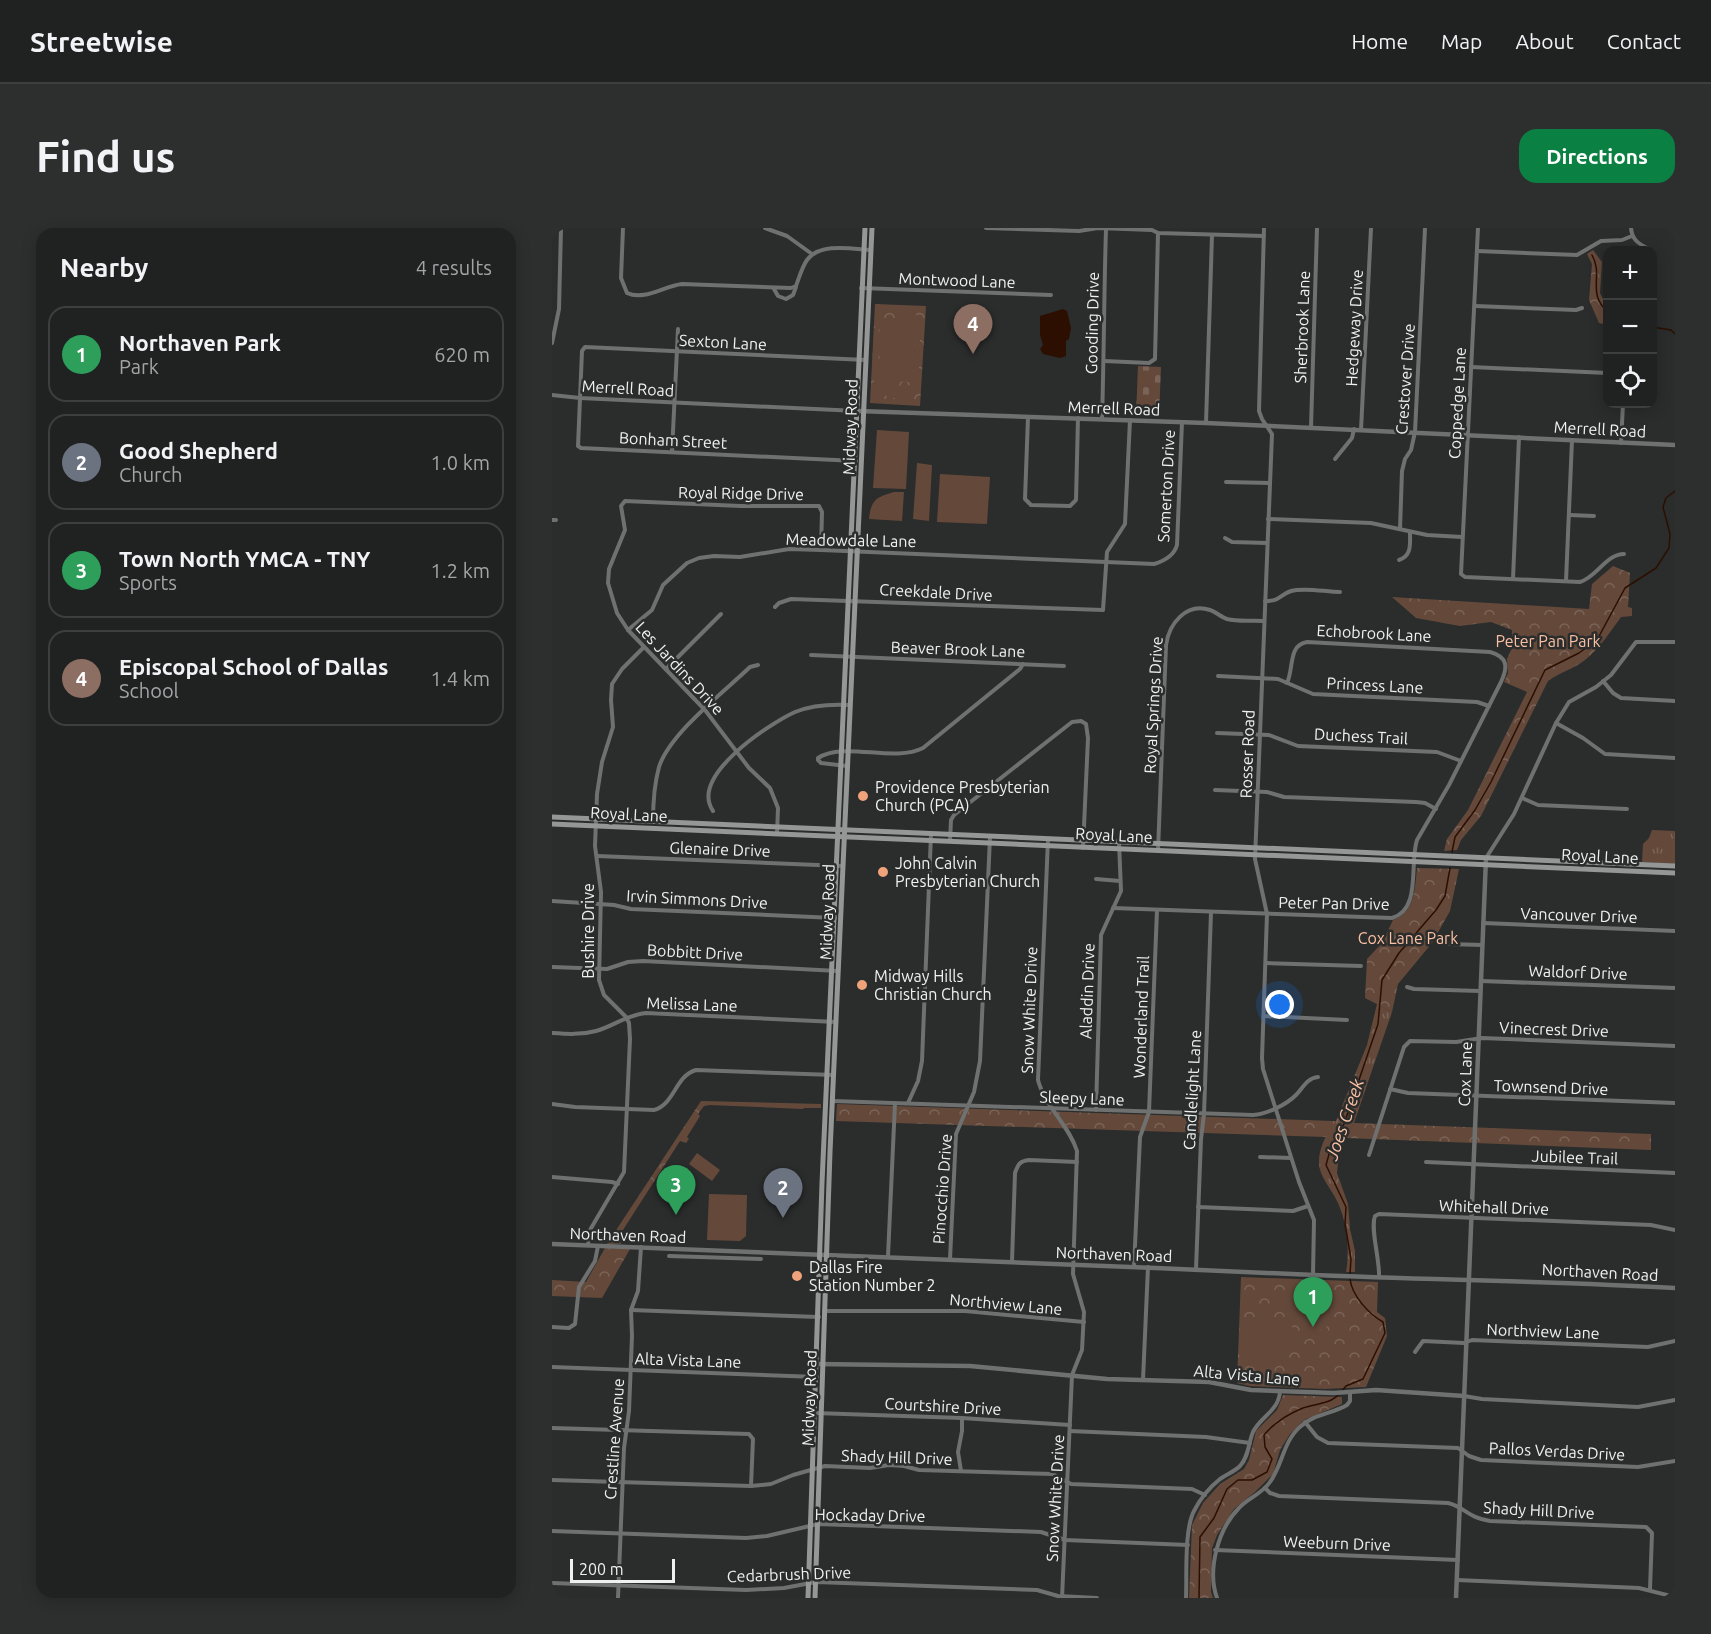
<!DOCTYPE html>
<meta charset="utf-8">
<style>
body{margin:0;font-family:Ubuntu,sans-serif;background:#2d2f2e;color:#f1f3f6}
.controls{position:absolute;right:18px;top:18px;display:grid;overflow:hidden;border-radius:12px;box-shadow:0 3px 15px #0003}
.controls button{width:54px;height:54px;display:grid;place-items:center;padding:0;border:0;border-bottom:2px solid #3d3f3f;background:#202221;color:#f1f3f6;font:30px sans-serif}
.scale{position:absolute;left:18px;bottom:15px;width:105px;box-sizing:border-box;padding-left:6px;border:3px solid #eff1f0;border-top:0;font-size:16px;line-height:21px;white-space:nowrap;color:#eff1f0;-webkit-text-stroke:4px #2a2d2c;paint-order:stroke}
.you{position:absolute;left:728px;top:777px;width:21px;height:21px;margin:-15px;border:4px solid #fff;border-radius:50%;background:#1a73e8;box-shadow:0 0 0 9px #1a73e833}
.badge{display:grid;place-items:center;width:39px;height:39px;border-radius:50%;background:#0b8043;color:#fff;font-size:20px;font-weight:700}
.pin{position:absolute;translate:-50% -50px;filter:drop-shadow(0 2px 3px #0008)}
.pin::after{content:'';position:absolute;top:32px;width:21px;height:18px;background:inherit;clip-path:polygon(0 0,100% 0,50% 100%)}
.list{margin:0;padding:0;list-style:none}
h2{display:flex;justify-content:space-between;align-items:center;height:78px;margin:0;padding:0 24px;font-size:26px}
h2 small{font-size:20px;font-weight:400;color:#a2a4a5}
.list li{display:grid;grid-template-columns:39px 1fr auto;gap:18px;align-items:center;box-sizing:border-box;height:96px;margin:0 12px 12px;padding:0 12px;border:2px solid #3d3f3f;border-radius:18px}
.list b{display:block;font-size:22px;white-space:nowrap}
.list p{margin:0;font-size:20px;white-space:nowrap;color:#a2a4a5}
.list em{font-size:20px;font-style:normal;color:#a2a4a5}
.icon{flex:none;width:33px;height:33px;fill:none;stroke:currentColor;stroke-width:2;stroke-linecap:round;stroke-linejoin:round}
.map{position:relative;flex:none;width:1123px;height:1370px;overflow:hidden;border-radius:18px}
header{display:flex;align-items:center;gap:36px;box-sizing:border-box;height:84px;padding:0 30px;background:#202221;border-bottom:2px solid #3d3f3f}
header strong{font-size:28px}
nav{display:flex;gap:33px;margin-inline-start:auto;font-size:21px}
.intro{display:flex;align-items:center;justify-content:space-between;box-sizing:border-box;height:144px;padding:0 36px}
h1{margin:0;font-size:42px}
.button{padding:15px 27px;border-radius:18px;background:#0b8043;color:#fff;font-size:21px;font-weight:700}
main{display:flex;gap:36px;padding:0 36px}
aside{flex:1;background:#202221;border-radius:18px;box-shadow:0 3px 15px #0003}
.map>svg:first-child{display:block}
.grass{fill:url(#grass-tufts)}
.cemetery{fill:url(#cemetery-stones)}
.park{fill:url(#park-crowns)}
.pitch{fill:#64493b;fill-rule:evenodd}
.water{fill:#2c0f01}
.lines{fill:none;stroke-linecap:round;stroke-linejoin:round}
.stream{stroke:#2c0f01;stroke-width:1.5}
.minor{stroke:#6f7070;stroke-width:4}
.tertiary{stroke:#6f7070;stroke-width:4.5}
.secondary{stroke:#949796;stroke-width:5}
.poi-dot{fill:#f0a27a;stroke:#2a2d2c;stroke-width:2}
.labels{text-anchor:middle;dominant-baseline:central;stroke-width:5;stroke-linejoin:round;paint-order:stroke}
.street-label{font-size:16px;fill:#eff1f0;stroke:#2a2d2c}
.park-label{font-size:16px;fill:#fac0a3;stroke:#2a2d2c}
.poi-label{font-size:16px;fill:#eff1f0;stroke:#2a2d2c;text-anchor:start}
.water-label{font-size:18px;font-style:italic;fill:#fbc0a3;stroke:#2a2d2c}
</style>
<header>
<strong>Streetwise</strong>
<nav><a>Home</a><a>Map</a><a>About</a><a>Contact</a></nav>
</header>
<div class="intro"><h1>Find us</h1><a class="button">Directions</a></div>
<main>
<aside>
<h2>Nearby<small>4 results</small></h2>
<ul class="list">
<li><span class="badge" style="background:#2e9e5b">1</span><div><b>Northaven Park</b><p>Park</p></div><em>620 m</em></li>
<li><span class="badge" style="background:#6b7280">2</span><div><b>Good Shepherd</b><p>Church</p></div><em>1.0 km</em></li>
<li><span class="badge" style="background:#2e9e5b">3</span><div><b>Town North YMCA - TNY</b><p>Sports</p></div><em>1.2 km</em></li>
<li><span class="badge" style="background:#8d6e63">4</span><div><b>Episcopal School of Dallas</b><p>School</p></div><em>1.4 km</em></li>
</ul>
</aside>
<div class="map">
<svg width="1123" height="1370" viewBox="0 0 1123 1370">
<defs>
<pattern id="grass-tufts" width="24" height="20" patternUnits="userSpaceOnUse" patternTransform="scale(1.5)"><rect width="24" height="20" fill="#64493b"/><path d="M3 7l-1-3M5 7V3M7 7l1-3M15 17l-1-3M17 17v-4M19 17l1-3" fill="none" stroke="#7a6458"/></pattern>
<pattern id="cemetery-stones" width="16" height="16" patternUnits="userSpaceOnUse" patternTransform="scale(1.5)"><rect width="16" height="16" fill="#64493b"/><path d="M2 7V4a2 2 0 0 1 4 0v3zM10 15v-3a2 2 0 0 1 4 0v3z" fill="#7a6458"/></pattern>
<pattern id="park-crowns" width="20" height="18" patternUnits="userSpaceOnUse" patternTransform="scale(1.5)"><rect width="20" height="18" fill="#64493b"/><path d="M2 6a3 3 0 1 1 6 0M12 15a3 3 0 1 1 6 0" fill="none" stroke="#7a6458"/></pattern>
</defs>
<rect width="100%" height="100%" fill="#2a2d2c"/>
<g class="grass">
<polygon points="1100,602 1123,603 1123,636 1090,634 1091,616 1097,610"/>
<path d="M825,776L840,784L802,895L787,926L785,945L796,976L798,1001L803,1023V1044H794C798,1023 795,995 786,975C780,961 766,948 767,933C767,919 776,905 781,893H784L815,817Z"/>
</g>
<polygon class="cemetery" points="586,138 609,139 607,189 584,188"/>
<g class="park">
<polygon points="1041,22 1050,34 1048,65 1055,79 1055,97 1047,95 1037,72 1040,36 1035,26"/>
<polygon points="323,76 374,78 368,178 318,175"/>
<path d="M1061,338L1078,345L1076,379L1080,380V388L1069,389C1058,404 1048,420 1033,432C1022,441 1008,444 996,453L929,588L909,612L905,622L892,623L895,611L916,582L975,464L952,454L956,445L955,431L960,420V402L939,394L908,398L864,390L840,369L1037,381L1040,356Z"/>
<path d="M865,640L907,641L898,683L880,715L846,756L840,784L813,770L815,731L830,715L841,692C863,685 863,659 865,640Z"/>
<polygon points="149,873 269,876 269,880 252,880 251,881 158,877 152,878 146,886 148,888 135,909 137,911 134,915 128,913 69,1005 69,1016 55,1016"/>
<polygon points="285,876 781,893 775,909 284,893"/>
<polygon points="802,895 1099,906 1099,922 794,910"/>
<polygon points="53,1020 78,1021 50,1070 0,1068 0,1052 34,1054"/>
<polygon points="689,1049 826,1054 825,1084 833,1090 835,1108 814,1159 773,1161 698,1158 685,1155"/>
<polygon points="731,1167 790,1169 790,1176 752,1192 738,1206 728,1222 721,1246 703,1264 682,1281 665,1307 660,1320 659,1364 661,1370 637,1370 640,1297 651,1275 668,1256 692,1241 697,1232 704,1203 725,1182"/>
</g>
<g class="pitch">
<path d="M343,77C357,77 359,86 369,89L366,160C358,162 353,171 341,170C334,169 327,164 323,156C319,147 321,100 325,91C328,83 335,79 343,77ZM347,82L357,87L363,99L362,150L355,162C322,179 326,137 327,119C327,110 325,98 330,90C334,84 340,83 347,82Z"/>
<polygon points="332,93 360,95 357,154 330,153"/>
<polygon points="325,202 357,204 354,261 321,260"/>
<polygon points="365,235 380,237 377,293 361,291"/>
<polygon points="388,246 438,249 435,296 385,294"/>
<path d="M342,264H352L350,293L317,291C319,271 325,269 342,264Z"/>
<polygon points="145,925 168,942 160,953 137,936"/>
<polygon points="157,966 195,967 194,1008 188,1013 155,1012"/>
<path d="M764,1061H774L777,1064L779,1096C772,1100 765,1105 757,1103C740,1100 732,1080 736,1066Z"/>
<path d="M698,1090L740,1098C739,1104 740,1112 739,1117C732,1141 705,1140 686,1137L695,1092Z"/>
</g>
<polygon class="water" points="511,81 515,83 519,100 517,111 514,113 514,128 508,130 491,126 488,121 491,117 488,107 488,88"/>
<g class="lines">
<g class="stream">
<path d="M1040,27C1052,48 1034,65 1056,84"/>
<polyline points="1100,99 1119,102 1123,106"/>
<polyline points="900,624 903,609 923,582 939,554 993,442 1027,425 1045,412 1073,360 1104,340 1117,320 1118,306 1111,279 1114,270 1123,263"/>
<polyline points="798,1046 799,1031 793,996 794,979 774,937 779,919 792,896 826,796 830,752 847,725 884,682 893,668 898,640"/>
<path d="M789,1164L794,1158L811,1151L833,1105L831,1094C817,1086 800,1068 798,1051"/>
<path d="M647,1370L648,1309L662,1290L675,1261L686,1252H700L715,1244L720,1231L713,1219L712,1207C722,1195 736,1186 751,1180C762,1176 778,1176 786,1167"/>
</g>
<g class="minor">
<path d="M71,0L69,50L75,65C92,73 112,58 130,56L239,60L244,58C247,50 250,39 255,32C268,14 301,21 319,22"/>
<polyline points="213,0 235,8 260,26"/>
<polyline points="434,0 527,3 546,0 600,2 606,5 712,8"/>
<polyline points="712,0 707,183 710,191 720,206 703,631 715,686 710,830 711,841 747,954 762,992 761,1047"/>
<path d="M926,0L909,346L913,349L1028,354C1045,349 1054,326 1072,326"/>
<path d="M1079,0C1080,13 1088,16 1098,22"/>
<polyline points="925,23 1025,27 1049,13 1070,12 1080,8"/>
<polyline points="309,60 499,67"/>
<polyline points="222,61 226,68 234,71 241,67 244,59"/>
<polyline points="923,78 1024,82 1030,80"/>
<polyline points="0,115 7,81 9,0"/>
<polyline points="552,133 597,135 603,131 606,5"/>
<polyline points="919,139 1056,145"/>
<polyline points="0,167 28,170 305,183"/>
<polyline points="476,189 473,271 479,277 518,278 524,272 526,190"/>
<path d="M550,191C552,128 552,64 554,1"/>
<polyline points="654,195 660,7"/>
<polyline points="759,199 765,0"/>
<polyline points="809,202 819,0"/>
<polyline points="1069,215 1071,176"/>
<polyline points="120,224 126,101"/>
<polyline points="783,231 800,210 802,201"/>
<polyline points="304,233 29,220 26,218 30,123 33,119 314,132"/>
<polyline points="674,254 718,255"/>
<polyline points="1017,287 1042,288"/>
<polyline points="716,291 819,295 875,307 910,309"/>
<polyline points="0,292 4,292"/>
<polyline points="848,301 850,243 853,231 859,222 863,204 873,0"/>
<polyline points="673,310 680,314 715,315"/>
<path d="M847,332C860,328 858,316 858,304"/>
<polyline points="961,351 967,209"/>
<polyline points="1014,353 1020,212"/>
<path d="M713,373C729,373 727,367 739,363C753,359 774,364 788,364"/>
<polyline points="223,379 227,375 239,371 551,382 555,324 573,296 578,192"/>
<path d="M76,402L100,382L111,357L135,335L147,330L162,328L188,329L237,321L269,322L602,336C612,333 622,328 625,317L630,194"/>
<polyline points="259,427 512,438"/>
<polyline points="114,441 169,386"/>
<polyline points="666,448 726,451 761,466 925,474 937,478"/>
<polyline points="1051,453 1061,465 1069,470 1123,473"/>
<polyline points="1004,495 1031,510 1053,526 1123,530"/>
<polyline points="665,505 717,507 746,518 885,524 909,533"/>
<path d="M295,538L269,535L266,532V530C293,513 341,535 371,520L468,441L471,436"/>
<polyline points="663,562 715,564 732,569 864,574 873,575 884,581"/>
<polyline points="970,570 986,577 1075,581"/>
<path d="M161,583C137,548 217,496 243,484C260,477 279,476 298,477"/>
<path d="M101,594C101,575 102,557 107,539C118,505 172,464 198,439L206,437"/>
<polyline points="225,606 226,580 218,560 197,540 153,482 76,402 65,385 56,355 57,341 73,302 69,278 73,273 189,278 267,278 270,284 269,322"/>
<path d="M496,611L486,852C493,879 517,897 525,923L521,1046L532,1084L530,1122L520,1147L510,1370"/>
<polyline points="398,613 399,592 402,587 520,494 529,493 534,496 536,510 531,620"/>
<path d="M606,623L614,417C617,396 634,374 658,382C664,384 669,389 675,391C686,394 700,392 712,393"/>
<polyline points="45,628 290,638"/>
<polyline points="934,630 962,586 1004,495 1017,474 1044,459 1059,447 1084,414 1123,414"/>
<polyline points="544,651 568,653"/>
<polyline points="0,673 62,677 79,681 283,690"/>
<path d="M561,680L840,690C870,681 857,635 865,612L897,557L949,454C956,439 956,429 938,424L755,414C736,417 742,440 735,455"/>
<polyline points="931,695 1123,703"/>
<polyline points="888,713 896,716 930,717"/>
<polyline points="714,735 809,738"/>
<polyline points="0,739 55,741 76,734 91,733 286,743"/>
<polyline points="929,753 1123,760"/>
<polyline points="855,759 862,761 928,763"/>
<polyline points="712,788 795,792"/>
<path d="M0,805C15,806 29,807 44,803C62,798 74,787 94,785L284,794"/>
<polyline points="838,861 856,865 1123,875"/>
<path d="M281,873L701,887C715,886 734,877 744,867C751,860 755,850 766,849"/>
<polyline points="356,875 366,853 370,833 379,606"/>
<path d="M0,876L23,879L102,882C123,876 123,848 144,842L282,847"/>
<polyline points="544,882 549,707 569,663 567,614"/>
<polyline points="817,927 852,819 858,813 904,814 930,810 1123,818"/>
<polyline points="708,929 739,930"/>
<polyline points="874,934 1123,945"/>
<polyline points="0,949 60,954 66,956"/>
<polyline points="646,979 741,983 756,978"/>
<polyline points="36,1017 38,1002 72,944 78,811 77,795 74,789 52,767 47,752 49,664 43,618 45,566 50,534 61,499 59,472 60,456 70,441 92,419"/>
<polyline points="117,1028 209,1031"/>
<polyline points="336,1028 343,875"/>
<polyline points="398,1031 404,906 422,864 428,833 438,609"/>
<path d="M460,1033L463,945C466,936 468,933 477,932L525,934"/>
<polyline points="582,1039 588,909 597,884 605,682"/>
<polyline points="644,1041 649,911 652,886 659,684"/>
<path d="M827,1049C828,1032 818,1000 823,988L827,986L1099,997L1123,1002"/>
<polyline points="79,1082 267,1089"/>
<polyline points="272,1083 413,1083 532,1094"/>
<polyline points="0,1099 17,1100 23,1096 27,1059 43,1033 46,1018"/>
<polyline points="863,1124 871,1113 912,1115 920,1112 1096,1119 1123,1113"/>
<polyline points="0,1139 265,1149"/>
<polyline points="591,1152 596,1039"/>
<polyline points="912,1168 930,1171 1086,1179 1123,1172"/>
<polyline points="263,1185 410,1190 518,1197"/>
<polyline points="753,1194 765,1209 776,1215 906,1220 917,1228 929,1232 1086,1239 1123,1233"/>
<polyline points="0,1200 197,1206 201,1211 199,1258"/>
<polyline points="518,1203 654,1209 698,1215"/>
<polyline points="409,1243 406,1224 410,1203 410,1190"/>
<polyline points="0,1252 199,1258 219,1256 241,1247 273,1238 318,1240 337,1237 352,1238 367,1242 501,1246 519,1256 640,1261 653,1267"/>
<path d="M713,1260L718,1265L727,1268L896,1275C913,1279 916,1290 938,1293L1094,1299L1100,1305L1098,1361"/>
<polyline points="0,1303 194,1310 215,1308 266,1296 489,1304 513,1312 636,1317"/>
<polyline points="663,1322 906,1332"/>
<polyline points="905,1352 1087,1360 1123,1369"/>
<polyline points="0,1355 194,1362 232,1360 264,1354 485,1362 506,1368 545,1370"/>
<polyline points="66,1370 72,1220 77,1183 80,1108 79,1082 86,1063 89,1019"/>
<path d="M634,1370C635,1347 632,1302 642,1283C648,1271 658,1259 668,1251C675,1246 682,1244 688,1238C697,1228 696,1216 701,1204C709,1188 727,1183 728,1163"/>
<path d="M665,1370C655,1342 666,1301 687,1280C696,1270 710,1266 718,1254C731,1236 731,1213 749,1198C762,1186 780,1186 795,1177L798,1173V1164"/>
</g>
<g class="tertiary">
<polyline points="306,183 654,195 1123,217"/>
<path d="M0,1016C254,1024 508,1036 762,1047C882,1052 1003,1053 1123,1060"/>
<polyline points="264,1136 418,1138 555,1151 657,1154 699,1162 782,1165 824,1162 912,1168"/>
<polyline points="904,1370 934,630"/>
</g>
<g class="secondary">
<polyline points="0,589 1123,638"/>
<polyline points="0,596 1123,645"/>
<polyline points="256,1370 270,955 313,0"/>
<polyline points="263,1370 278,924 320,0"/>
</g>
</g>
<g class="poi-dot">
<circle cx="311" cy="568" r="6"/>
<circle cx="331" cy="644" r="6"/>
<circle cx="310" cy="757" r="6"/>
<circle cx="245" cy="1048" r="6"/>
</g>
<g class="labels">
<g class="street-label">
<text transform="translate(405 52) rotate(2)">Montwood Lane</text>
<text transform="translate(540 95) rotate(-89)">Gooding Drive</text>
<text transform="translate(750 99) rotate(-88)">Sherbrook Lane</text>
<text transform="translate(802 100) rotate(-87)">Hedgeway Drive</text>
<text transform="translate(171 114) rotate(3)">Sexton Lane</text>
<text transform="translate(853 151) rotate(-86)">Crestover Drive</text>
<text transform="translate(76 160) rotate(3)">Merrell Road</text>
<text transform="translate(905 175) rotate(-87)">Coppedge Lane</text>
<text transform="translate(562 180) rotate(2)">Merrell Road</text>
<text transform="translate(298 199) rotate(-88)">Midway Road</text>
<text transform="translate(1048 201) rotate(3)">Merrell Road</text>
<text transform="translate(121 212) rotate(3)">Bonham Street</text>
<text transform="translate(614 258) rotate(-87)">Somerton Drive</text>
<text transform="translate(189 265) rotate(1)">Royal Ridge Drive</text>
<text transform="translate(299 312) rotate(1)">Meadowdale Lane</text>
<text transform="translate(384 364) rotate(3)">Creekdale Drive</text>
<text transform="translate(822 405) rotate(3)">Echobrook Lane</text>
<text transform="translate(406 421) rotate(2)">Beaver Brook Lane</text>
<text transform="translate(128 440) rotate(47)">Les Jardins Drive</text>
<text transform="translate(823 457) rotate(3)">Princess Lane</text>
<text transform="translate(601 477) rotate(-87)">Royal Springs Drive</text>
<text transform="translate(809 508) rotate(3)">Duchess Trail</text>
<text transform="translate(695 526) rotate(-88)">Rosser Road</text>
<text transform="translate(77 586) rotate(3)">Royal Lane</text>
<text transform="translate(562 607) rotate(3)">Royal Lane</text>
<text transform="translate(168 621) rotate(2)">Glenaire Drive</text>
<text transform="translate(1048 628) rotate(3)">Royal Lane</text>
<text transform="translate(145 671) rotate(3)">Irvin Simmons Drive</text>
<text transform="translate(782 675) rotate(1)">Peter Pan Drive</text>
<text transform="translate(275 684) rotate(-88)">Midway Road</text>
<text transform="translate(1027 687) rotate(2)">Vancouver Drive</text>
<text transform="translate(36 703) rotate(-90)">Bushire Drive</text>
<text transform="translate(143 724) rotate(3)">Bobbitt Drive</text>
<text transform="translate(1026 744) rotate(2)">Waldorf Drive</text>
<text transform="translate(535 763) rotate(-88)">Aladdin Drive</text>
<text transform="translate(140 776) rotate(2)">Melissa Lane</text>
<text transform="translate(477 782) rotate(-88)">Snow White Drive</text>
<text transform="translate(589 789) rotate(-88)">Wonderland Trail</text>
<text transform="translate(1002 801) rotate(2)">Vinecrest Drive</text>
<text transform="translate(913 846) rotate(-88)">Cox Lane</text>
<text transform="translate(999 859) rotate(2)">Townsend Drive</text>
<text transform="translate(640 862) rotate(-87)">Candlelight Lane</text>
<text transform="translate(530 870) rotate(2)">Sleepy Lane</text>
<text transform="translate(1023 929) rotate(2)">Jubilee Trail</text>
<text transform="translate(390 961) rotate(-86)">Pinocchio Drive</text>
<text transform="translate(942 979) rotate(2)">Whitehall Drive</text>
<text transform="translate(76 1007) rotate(2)">Northaven Road</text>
<text transform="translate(562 1026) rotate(2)">Northaven Road</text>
<text transform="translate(1048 1044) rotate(3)">Northaven Road</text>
<text transform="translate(454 1076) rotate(5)">Northview Lane</text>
<text transform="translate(991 1103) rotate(2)">Northview Lane</text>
<text transform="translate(136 1132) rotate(2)">Alta Vista Lane</text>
<text transform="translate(695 1147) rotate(5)">Alta Vista Lane</text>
<text transform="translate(257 1170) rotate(-88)">Midway Road</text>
<text transform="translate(391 1178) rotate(3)">Courtshire Drive</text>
<text transform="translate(62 1211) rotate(-86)">Crestline Avenue</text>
<text transform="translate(1005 1223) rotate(3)">Pallos Verdas Drive</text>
<text transform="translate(345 1229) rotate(2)">Shady Hill Drive</text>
<text transform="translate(503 1270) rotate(-87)">Snow White Drive</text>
<text transform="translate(987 1282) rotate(3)">Shady Hill Drive</text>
<text transform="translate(318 1287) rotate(1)">Hockaday Drive</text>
<text transform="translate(785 1315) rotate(2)">Weeburn Drive</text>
<text transform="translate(237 1346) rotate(-2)">Cedarbrush Drive</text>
</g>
<g class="park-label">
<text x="996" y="413">Peter Pan Park</text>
<text x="856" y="710">Cox Lane Park</text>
</g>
<g class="poi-label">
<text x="323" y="559">Providence Presbyterian<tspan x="323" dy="18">Church (PCA)</tspan></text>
<text x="343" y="635">John Calvin<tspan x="343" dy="18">Presbyterian Church</tspan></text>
<text x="322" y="748">Midway Hills<tspan x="322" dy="18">Christian Church</tspan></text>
<text x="257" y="1039">Dallas Fire<tspan x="257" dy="18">Station Number 2</tspan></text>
</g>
<g class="water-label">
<text transform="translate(792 891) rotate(-71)">Joes Creek</text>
</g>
</g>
</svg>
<div class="controls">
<button>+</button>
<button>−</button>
<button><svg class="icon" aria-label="locate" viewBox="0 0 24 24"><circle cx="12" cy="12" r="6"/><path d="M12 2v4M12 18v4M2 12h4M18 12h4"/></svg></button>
</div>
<div class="scale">200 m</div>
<div class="you"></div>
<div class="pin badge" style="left:761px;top:1099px;background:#2e9e5b">1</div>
<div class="pin badge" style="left:231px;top:990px;background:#6b7280">2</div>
<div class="pin badge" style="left:124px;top:987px;background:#2e9e5b">3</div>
<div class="pin badge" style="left:421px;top:126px;background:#8d6e63">4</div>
</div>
</main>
